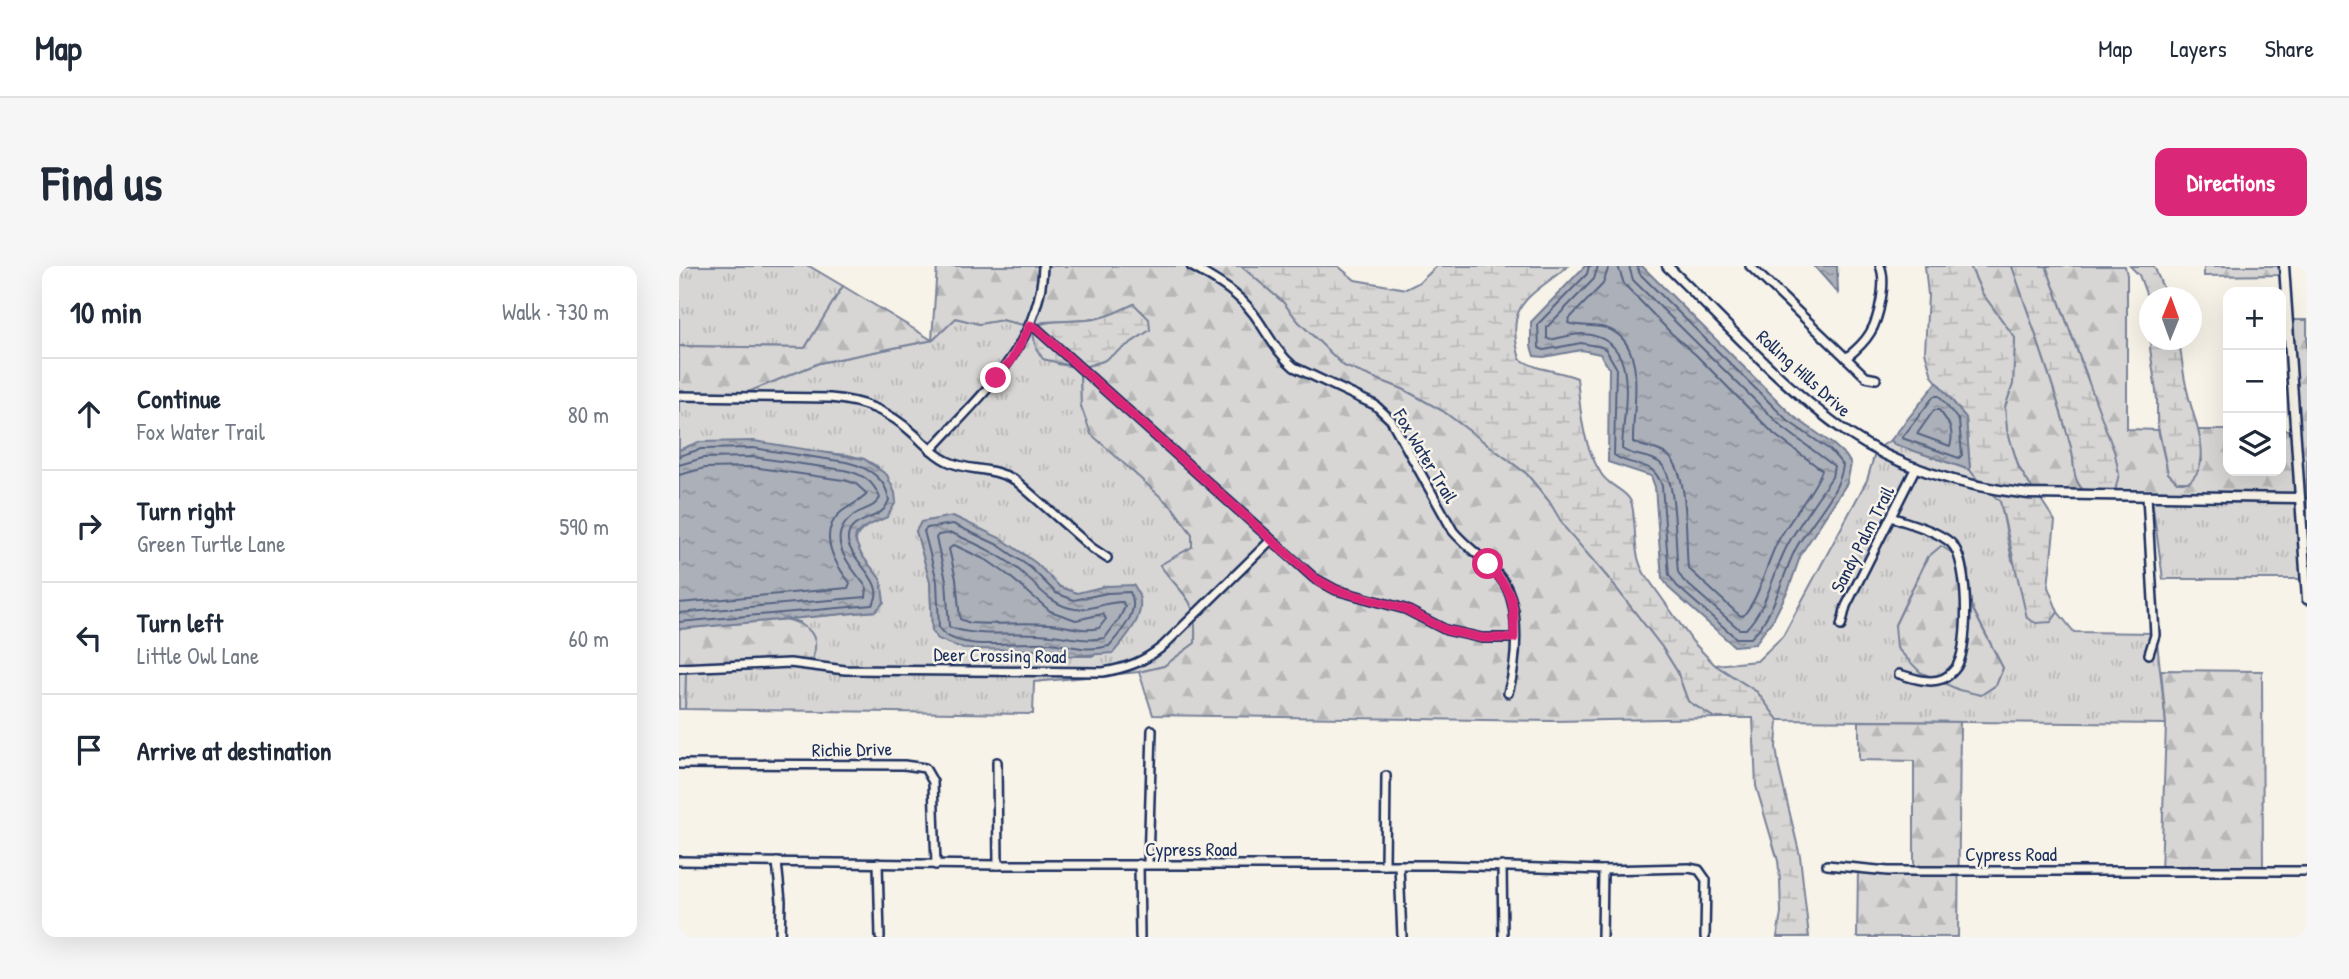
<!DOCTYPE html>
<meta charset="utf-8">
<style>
body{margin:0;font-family:"Patrick Hand",sans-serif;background:#f6f6f7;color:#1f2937}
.controls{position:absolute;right:21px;top:21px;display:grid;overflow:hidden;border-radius:14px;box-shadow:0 7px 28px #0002}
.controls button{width:63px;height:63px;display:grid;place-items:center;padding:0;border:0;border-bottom:2px solid #e0e1e3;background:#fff;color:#1f2937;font:35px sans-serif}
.compass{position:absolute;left:1460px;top:21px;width:63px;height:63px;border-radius:50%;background:#fff;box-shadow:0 7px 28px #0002;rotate:1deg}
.stop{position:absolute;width:21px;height:21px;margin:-16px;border:5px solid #db2777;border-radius:50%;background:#fff}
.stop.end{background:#db2777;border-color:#fff;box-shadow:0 2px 7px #0008}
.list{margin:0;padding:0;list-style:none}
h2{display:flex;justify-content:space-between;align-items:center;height:91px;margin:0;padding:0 28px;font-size:30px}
h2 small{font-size:23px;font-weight:400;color:#747a83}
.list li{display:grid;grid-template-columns:46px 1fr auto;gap:21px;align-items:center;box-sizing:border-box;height:112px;padding:0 28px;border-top:2px solid #e0e1e3}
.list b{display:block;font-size:26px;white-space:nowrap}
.list p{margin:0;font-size:23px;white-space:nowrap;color:#747a83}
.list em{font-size:23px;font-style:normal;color:#747a83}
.icon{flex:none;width:38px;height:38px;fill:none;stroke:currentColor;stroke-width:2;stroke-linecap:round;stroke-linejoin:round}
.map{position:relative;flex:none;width:1628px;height:671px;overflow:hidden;border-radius:14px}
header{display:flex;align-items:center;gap:42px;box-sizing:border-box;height:98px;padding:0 35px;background:#fff;border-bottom:2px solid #e0e1e3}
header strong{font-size:33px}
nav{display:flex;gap:38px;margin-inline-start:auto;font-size:24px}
.intro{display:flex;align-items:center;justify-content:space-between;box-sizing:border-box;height:168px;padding:0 42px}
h1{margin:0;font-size:49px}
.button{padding:18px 32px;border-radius:14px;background:#db2777;color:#fff;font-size:24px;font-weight:700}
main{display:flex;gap:42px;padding:0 42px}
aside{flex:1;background:#fff;border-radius:14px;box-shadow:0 7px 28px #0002}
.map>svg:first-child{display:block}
.grass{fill:url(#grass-tufts);stroke:#798299;stroke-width:2;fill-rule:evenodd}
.forest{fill:url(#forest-firs);stroke:#798299;stroke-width:2}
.wetland{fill:url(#wetland-marsh);stroke:#798299;stroke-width:2}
.water{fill:url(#water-ripples);stroke:#727c95;stroke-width:2}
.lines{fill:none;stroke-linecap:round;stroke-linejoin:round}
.shore{stroke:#556382;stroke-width:2}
.minor-casing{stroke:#1b2f5e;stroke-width:12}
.tertiary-casing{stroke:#1b2f5e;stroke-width:13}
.minor{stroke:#f7f3e8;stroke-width:7}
.tertiary{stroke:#f7f3e8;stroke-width:8}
.route{stroke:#db2777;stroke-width:9}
.labels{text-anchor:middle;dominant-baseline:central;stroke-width:5;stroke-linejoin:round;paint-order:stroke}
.street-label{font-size:19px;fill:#1b2f5e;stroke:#f7f3e8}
</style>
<header>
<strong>Map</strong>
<nav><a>Map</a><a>Layers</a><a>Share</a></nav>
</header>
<div class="intro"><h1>Find us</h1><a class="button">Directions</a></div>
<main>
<aside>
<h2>10 min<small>Walk · 730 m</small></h2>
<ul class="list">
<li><svg class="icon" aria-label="ahead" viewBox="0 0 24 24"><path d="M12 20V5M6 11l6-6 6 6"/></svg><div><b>Continue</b><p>Fox Water Trail</p></div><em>80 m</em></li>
<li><svg class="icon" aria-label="right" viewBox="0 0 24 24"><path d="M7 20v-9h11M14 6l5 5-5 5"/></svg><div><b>Turn right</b><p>Green Turtle Lane</p></div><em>590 m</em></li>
<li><svg class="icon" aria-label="left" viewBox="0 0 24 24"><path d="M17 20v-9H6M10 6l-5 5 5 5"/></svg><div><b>Turn left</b><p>Little Owl Lane</p></div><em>60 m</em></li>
<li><svg class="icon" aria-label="arrive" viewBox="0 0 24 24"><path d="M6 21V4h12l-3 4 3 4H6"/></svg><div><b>Arrive at destination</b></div></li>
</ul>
</aside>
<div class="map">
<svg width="1628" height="671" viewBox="0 0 1628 671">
<defs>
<pattern id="grass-tufts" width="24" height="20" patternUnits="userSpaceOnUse" patternTransform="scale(1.75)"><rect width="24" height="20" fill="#d7d6d4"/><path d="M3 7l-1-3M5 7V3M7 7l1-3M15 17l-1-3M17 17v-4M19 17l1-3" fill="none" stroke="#b8b8b8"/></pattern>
<pattern id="forest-firs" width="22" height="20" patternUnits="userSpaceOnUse" patternTransform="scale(1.75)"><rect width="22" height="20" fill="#d7d6d4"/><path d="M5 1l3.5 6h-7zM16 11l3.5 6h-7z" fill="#b8b8b8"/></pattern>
<pattern id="wetland-marsh" width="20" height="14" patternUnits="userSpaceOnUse" patternTransform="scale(1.75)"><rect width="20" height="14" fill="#d7d6d4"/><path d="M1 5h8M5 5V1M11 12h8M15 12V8" fill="none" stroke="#b8b8b8"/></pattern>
<pattern id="water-ripples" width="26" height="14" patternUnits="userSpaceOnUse" patternTransform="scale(1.75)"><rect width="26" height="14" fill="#acb0b9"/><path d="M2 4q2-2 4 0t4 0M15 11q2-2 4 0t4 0" fill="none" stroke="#8b909a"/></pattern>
</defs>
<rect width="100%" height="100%" fill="#f7f3e8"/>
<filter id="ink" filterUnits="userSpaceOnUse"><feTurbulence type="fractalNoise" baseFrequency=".0143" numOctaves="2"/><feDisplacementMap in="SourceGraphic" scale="14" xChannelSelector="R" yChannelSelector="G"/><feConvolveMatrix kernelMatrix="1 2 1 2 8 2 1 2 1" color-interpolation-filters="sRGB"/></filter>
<g filter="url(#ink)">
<g class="grass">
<polygon points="0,0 130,0 164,20 126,82 0,80"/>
<path d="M277,52L300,58L323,54L353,61L379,98L401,102L402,140L494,242L513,268V281L481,299C506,334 518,328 516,377L485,400L460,406L355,416L354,448L6,443L7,403L11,398L57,395L120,356L106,353L197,345L202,314C177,282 159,269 208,251L199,201L185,193L169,189L20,176L0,184V125L10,128L69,126L140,97L254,74ZM302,263L345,288L381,321L398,328L427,320L415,390H392L370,384H351L253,366L251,316L237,265Z"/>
<polygon points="1212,174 1215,178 1291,204 1302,218 1248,202 1201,181"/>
<path d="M1196,187L1262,214L1313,228L1321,234L1333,294L1371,356L1379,346L1395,366L1477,367L1487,458L1099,454L1078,426L1036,399L1078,395L1104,370L1188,214ZM1248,291L1290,316L1292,339L1324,402L1317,419L1302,429L1216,359Z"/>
<polygon points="1473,234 1618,236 1623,313 1484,313"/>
</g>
<g class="forest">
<path d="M258,0H562L604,36L620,56L665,100L724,123L764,145L848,208L870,235L887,262L931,314L983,381L998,405L1009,435L1036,452L875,455L474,449L460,406L485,400L516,377C518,328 506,334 481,299L513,281V268L494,242L412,168L402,140L401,102L424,95L471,64L455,38L430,50L408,54L364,56L353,61L323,54L300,58L277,52L254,74L140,97L69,126L33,131L0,125V80L126,82L164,20L253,74Z"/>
<path d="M1291,0H1333C1354,61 1375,119 1392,181C1397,200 1391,211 1406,226L1354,224L1340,202L1328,164L1326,141L1334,118L1336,72L1303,27Z"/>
<polygon points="1367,0 1446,0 1448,9 1448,163 1479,164 1489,207 1498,216 1523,195 1519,164 1549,164 1549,205 1602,205 1602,164 1613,164 1617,228 1435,225 1408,110"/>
<polygon points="1525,0 1601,0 1602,9 1525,10"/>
<polygon points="1612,54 1628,54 1628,279"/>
<polygon points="1262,280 1283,293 1290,316 1292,340 1324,402 1317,419 1302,429 1280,424 1241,406 1218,382 1216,359 1249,291"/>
<path d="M106,353C128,358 143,369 133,393L116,397L57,395L11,398L7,404L6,443H0V363Z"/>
<polygon points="1482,404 1583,405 1584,607 1482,607 1487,458"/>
<polygon points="1180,455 1281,456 1279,671 1178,671 1179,604 1235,604 1235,495 1180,494"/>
</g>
<g class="wetland">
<path d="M562,0H659L676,14L727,23L741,16L758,0H889C850,32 825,37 841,93C861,106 877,103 898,112C902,148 903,178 923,209C931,221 950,225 953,239C958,262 953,286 965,307L1014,376L1036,399L1078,426L1099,454L1097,481L1100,502L1121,590L1130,671H1098L1102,647L1101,614L1099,595L1077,520L1074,452H1036L1009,435L998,405L983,381L931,314L886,262L870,235L848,208L764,145L724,123L665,100L620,56L604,36Z"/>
<polygon points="1246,0 1291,0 1303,27 1336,72 1334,118 1326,141 1328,164 1340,202 1354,224 1302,218 1291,204 1287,152 1253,110 1246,86 1249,29"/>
<path d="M1333,0H1367L1436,188L1440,208L1436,225L1406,226C1391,211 1397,200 1392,181C1375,119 1354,61 1333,0Z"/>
<polygon points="1451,0 1475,0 1484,22 1483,31 1469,33 1460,9"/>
<path d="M455,38L470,53L471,64L424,95L401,102L364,93L357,82L353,61C371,53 389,56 408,54C425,53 439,45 455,38Z"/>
<path d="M1472,74H1500C1503,92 1504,111 1509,128C1515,156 1536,195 1510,216H1498L1489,207L1478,156V133L1471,82Z"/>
<polygon points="1313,228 1361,232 1376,255 1369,321 1379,346 1372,356 1357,357 1348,352 1321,235"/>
</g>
<g class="water">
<polygon points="906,0 963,0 1114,150 1155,179 1167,190 1172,198 1168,217 1122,288 1110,322 1095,352 1076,378 1055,380 992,324 983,312 976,221 972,210 929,196 930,102 921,88 902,84 865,91 855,90 852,80 852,56"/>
<polygon points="1135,0 1158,0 1159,27"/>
<polygon points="1258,116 1287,152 1291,204 1215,178 1212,174"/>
<polygon points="75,175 185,193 208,209 216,227 217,236 208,251 186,261 177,268 176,274 182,288 202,314 205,336 197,345 0,363 0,184 20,176"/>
<path d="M274,250L323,273L357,297L381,321L398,327L427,320L455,319C472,345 451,367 434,387L392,390L370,384L285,383L259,373L253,365L251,316L237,265L242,256Z"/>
</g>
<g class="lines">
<g class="shore">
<path d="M910,0L908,8L859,58L860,82L865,84L902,77L923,81L927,84L937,101L935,189C956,204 973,191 983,220L990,309L998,320L1057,372H1072C1097,346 1101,315 1116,284C1130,257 1161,228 1164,199L1151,184L1109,155L961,8L958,0"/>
<path d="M919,0L915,13L868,61V72L871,74C881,72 893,68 903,68C964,71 944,142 943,183C954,191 974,189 983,199C998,215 996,283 999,306L1004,314L1060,363H1067C1090,338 1093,309 1108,280C1121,256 1138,233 1153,211L1155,200L1103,161L954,14L950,0"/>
<path d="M930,0L924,18L890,53L889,57C901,62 919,57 932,64C969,82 953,144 954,176C965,182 980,182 990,190C1011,210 1006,274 1009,302L1060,349L1064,350C1083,328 1086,299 1099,275C1110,254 1137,223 1143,204L1096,169L1017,89L992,67L945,18L939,0"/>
<polygon points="1255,130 1260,130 1280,155 1283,189 1280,192 1223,172"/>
<path d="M1255,144H1260C1269,155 1276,165 1271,180L1238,168Z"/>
<path d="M0,190L22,183L74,182L167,196C188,201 207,211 210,234C209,236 206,243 204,244C195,254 167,254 169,275C172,296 210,318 193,339L0,356"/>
<path d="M0,199L24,192L74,191L165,204C183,208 194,214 201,232C196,241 187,242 178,247C142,270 170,298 188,322L187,331L0,347"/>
<path d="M0,209L26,202L73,201L164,214L176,217L188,228C181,236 169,240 161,247C138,268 156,298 171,317L169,322L0,337"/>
<path d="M274,258L319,279L352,302L377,327L395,334L428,327L451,326C462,345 442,366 430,380C405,386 395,380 371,377C344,374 277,388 260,362L258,315L245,265L248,262Z"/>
<path d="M273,267C295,277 316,286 335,300C354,314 370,340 396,343C411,345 428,335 444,336L446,341L440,353L426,372C406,376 391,371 372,369C337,364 304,373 270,361L267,314L257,272L259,269Z"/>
<path d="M275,279L309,295L329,309L371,345L397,354L424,348L427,353L420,362C402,366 388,359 370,358C344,356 317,359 291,357L281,353L277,313L270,283Z"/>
</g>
<g class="minor-casing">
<g id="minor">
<path d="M512,0C536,14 557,25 574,47C588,66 597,86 615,101L696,139L712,154L774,265C789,283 810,295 824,315C842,341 838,397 829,427"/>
<polyline points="1071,0 1187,111 1197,113"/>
<polyline points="351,59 358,63 635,312 657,324 726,343 767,364 803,372 835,372"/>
<path d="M1167,92C1176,85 1185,77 1191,67C1200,53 1208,15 1201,0"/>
<path d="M0,130L151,132C185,135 210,145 235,168C245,177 255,189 268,195C290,206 312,200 336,214L413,282L428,292"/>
<path d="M252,184C301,130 362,78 364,0"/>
<polyline points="1468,230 1476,369 1470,388"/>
<path d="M1212,251C1231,258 1257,264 1272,277C1290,293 1290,378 1279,398C1277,403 1269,411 1263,413C1250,418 1233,412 1220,408"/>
<polyline points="1162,360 1167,340 1237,201"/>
<path d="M0,402L111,397L166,404L424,406C448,402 464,396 483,381L592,274"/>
<polyline points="318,496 319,599"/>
<polyline points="0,498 225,499 246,502 254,516 257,599"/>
<polyline points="0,595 319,599 762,599 924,604 1010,602 1020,604 1027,614 1026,671"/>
<polyline points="98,596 102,635 101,671"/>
<polyline points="199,597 201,671"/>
<polyline points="460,598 461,671"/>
<polyline points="469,598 473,464"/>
<polyline points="706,599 707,510"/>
<polyline points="720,599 723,671"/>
<polyline points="1148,599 1209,605 1628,605"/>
<polyline points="823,600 824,671"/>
<polyline points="923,671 924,604"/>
</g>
</g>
<g class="tertiary-casing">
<g id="tertiary">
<path d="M988,0C1045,55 1104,122 1169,167C1222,203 1287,221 1350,228L1621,232"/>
<polyline points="1605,0 1628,333"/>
</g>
</g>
<use href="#minor" class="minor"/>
<use href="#tertiary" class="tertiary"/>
</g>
</g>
<g class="lines" filter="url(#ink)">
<path class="route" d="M317,112L332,95L351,59L358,63L635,312L657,324L726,343L767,364L803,372H835C836,335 834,326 809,298"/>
</g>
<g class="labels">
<g class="street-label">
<text transform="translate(1125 107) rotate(42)">Rolling Hills Drive</text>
<text transform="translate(747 190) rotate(59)">Fox Water Trail</text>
<text transform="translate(1183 273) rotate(-63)">Sandy Palm Trail</text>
<text transform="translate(321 389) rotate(1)">Deer Crossing Road</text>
<text transform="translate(173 483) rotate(-1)">Richie Drive</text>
<text x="512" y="583">Cypress Road</text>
<text x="1332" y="588">Cypress Road</text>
</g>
</g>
</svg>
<div class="controls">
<button>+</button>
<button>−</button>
<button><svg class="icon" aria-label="layers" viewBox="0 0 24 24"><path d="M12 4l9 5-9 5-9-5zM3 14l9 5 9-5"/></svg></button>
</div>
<svg class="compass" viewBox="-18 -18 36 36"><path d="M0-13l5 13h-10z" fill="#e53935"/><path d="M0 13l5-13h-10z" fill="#747a83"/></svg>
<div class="stop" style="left:809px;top:298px"></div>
<div class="stop end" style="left:317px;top:112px"></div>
</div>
</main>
